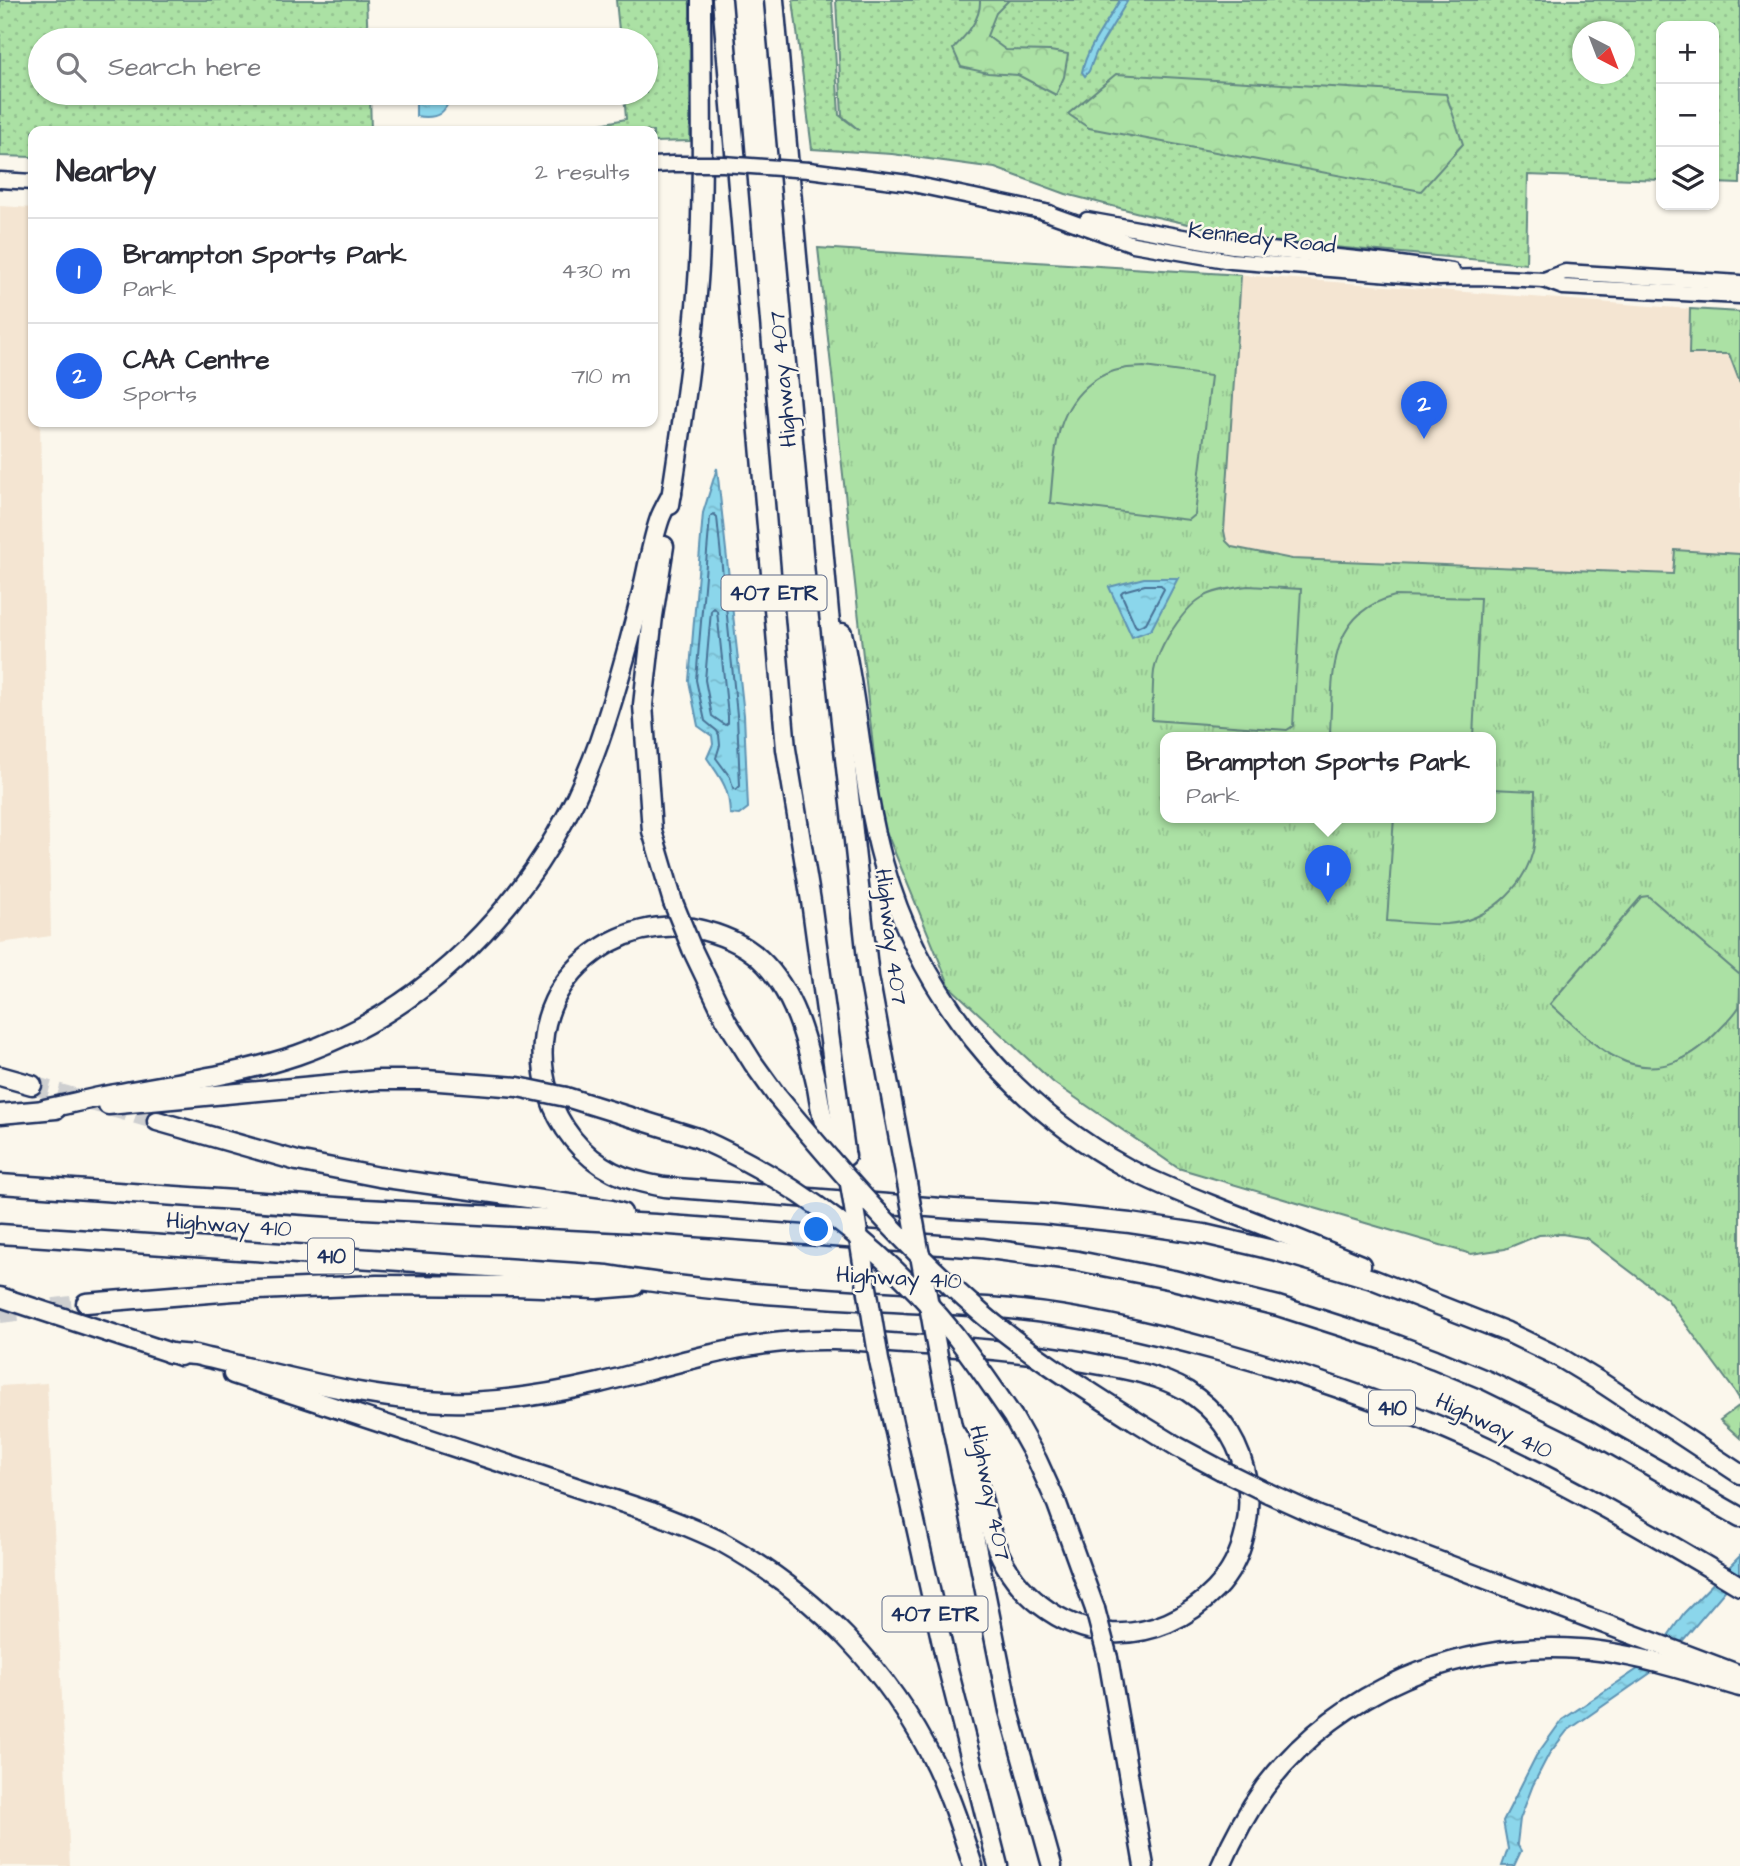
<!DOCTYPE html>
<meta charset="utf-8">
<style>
body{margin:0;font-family:"Architects Daughter",sans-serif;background:#f7f7f7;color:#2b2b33}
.controls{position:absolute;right:21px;top:21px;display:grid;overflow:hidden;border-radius:14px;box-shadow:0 2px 5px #0004}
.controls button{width:63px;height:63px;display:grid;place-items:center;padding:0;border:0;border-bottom:2px solid #e1e1e2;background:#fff;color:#2b2b33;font:35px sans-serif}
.compass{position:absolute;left:1572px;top:21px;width:63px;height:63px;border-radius:50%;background:#fff;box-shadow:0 2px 5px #0004;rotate:138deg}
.you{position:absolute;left:817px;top:1230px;width:24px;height:24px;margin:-18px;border:5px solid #fff;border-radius:50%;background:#1a73e8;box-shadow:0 0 0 10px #1a73e833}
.badge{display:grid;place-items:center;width:46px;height:46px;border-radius:50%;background:#2563eb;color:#fff;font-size:23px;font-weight:700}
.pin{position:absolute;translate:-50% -58px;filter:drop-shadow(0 2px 4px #0008)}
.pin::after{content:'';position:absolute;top:37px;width:24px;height:21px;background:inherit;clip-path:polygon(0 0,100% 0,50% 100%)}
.popup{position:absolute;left:1160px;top:732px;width:336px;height:91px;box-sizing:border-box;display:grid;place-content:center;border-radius:14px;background:#fff;filter:drop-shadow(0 2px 5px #0005);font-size:23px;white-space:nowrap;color:#7c7c81}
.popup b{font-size:26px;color:#2b2b33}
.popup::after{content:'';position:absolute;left:50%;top:100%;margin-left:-14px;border:14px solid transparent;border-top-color:#fff}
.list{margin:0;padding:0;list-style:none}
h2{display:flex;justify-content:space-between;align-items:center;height:91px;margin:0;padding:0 28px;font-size:30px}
h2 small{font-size:23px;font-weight:400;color:#7c7c81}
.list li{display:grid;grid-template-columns:46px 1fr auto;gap:21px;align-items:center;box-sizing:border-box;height:105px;padding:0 28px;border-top:2px solid #e1e1e2}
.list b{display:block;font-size:26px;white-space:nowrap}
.list p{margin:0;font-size:23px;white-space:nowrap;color:#7c7c81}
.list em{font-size:23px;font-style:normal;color:#7c7c81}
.icon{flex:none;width:38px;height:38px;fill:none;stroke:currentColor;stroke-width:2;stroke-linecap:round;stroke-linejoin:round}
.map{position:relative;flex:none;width:1740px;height:1866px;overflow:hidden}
.search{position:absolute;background:#fff;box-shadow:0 2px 5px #0004;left:28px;top:28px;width:630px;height:77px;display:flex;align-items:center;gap:18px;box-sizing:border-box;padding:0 24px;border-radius:38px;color:#7c7c81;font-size:26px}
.panel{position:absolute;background:#fff;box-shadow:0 2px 5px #0004;left:28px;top:126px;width:630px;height:301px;border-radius:14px}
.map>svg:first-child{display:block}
.built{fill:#f4e5d2}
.grass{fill:url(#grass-dots);stroke:#638881;stroke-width:2;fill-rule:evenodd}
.forest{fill:url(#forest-crowns);stroke:#638881;stroke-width:2}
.park{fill:url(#park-tufts);stroke:#638881;stroke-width:2;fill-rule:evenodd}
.pitch{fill:#abe1a4;stroke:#638881;stroke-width:2}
.water{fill:url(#water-ripples);stroke:#5e93b3;stroke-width:2}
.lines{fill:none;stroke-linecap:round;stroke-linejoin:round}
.shore{stroke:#487296;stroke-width:2}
.motorway-tunnel{stroke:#cecfd0;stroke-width:18;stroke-dasharray:18 9;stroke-linecap:butt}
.secondary-casing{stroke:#1b2f5e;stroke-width:19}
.motorway-casing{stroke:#1b2f5e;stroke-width:23}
.secondary{stroke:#fbf7ec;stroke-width:14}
.motorway{stroke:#fbf7ec;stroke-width:18}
.secondary-bridge-casing{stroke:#1b2f5e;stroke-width:19;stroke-linecap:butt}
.motorway-bridge-casing{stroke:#1b2f5e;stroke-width:23;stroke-linecap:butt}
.secondary-bridge{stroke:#fbf7ec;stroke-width:14}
.motorway-bridge{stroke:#fbf7ec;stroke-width:18}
.labels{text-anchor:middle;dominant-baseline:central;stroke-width:5;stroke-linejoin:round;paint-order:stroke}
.shield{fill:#fbf7ec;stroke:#5e6b89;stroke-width:2}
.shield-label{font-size:21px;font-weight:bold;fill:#1b2f5e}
.street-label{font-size:23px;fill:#1b2f5e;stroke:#fbf7ec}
</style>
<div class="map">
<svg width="1740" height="1866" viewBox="0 0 1740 1866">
<defs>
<pattern id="grass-dots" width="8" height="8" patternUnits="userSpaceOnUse" patternTransform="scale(1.75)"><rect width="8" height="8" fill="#abe1a4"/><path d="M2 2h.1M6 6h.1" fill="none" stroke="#93c190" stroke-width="1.8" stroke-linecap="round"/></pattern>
<pattern id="forest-crowns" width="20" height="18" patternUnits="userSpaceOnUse" patternTransform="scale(1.75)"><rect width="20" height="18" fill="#abe1a4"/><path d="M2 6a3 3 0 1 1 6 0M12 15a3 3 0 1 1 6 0" fill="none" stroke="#93c190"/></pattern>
<pattern id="park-tufts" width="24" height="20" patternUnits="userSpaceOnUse" patternTransform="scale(1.75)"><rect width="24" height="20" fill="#abe1a4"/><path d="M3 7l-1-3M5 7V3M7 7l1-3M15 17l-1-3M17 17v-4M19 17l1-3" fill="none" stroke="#93c190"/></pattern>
<pattern id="water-ripples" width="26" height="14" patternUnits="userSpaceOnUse" patternTransform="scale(1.75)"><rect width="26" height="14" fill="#8bd6eb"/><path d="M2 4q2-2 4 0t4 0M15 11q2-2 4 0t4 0" fill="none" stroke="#77b8cc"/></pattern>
</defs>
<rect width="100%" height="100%" fill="#fbf7ec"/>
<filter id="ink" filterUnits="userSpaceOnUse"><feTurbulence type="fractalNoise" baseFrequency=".0143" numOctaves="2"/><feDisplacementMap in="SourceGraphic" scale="14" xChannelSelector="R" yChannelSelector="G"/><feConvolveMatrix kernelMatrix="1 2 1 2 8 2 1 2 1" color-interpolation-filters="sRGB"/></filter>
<g filter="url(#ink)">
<g class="built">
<polygon points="0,206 33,208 33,422 40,422 51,936 0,943"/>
<polygon points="1241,275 1690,309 1689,354 1729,354 1740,383 1740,554 1675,550 1673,574 1292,559 1232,547 1226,541 1224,531"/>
<polygon points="47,1383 70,1866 0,1866 0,1386"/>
</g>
<g class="grass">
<polygon points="0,0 366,0 368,40 40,40 40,93 370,93 371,131 33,131 33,157 0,156"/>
<polygon points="616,0 690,0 690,141 653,142 653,131 564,131 626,119 624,93 646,93 646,40 620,40"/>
<path d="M793,0H832L839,115L859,130L842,116L836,0H1740V184L1714,183V26H1661V180L1528,175L1526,264L1265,241L1143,214L1066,194L995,168L892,154L812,149ZM1582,32H1624V74H1582Z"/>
</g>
<g class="forest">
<path d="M980,0H1009L996,13L987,36L1006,50L1050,51L1068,54L1064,77L1056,95L1018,75L988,73L961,67L953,49C966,35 981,20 980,0Z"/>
<polygon points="1116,74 1446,94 1463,144 1421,191 1089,128 1068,114"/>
<polygon points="1740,1405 1740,1438 1720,1420"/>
</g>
<g class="park">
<path d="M818,248L1241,275L1224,531L1226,541L1232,547L1292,559L1673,574L1675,550L1740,554V1400L1734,1390L1667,1299L1586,1238L1562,1234L1539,1235L1505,1249L1471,1254L1178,1168L1054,1083L950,987L881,819ZM1165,737H1491V817H1165Z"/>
<polygon points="1690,309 1740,312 1740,383 1729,354 1689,354"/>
</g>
<g class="pitch">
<path d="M1144,367L1211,376L1195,515L1189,520L1050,503C1055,458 1052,412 1092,382C1100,376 1112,371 1122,369C1129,367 1137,368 1144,367Z"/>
<path d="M1248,586L1301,589L1293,726L1287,730L1152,720C1153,704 1152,687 1154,671C1156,659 1163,645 1169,635C1192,598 1204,591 1248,586Z"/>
<path d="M1395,596L1480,598L1473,737H1385L1330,733C1333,677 1327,613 1395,596Z"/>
<path d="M1491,789L1535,791C1535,809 1537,834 1533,851C1523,889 1487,921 1447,924C1427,925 1406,922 1387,921L1394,817H1491Z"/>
<path d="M1648,896L1740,975C1740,984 1740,999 1739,1007C1735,1014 1727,1022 1721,1028C1694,1058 1658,1079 1617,1058C1592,1046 1571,1022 1550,1004L1641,897Z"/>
</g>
<g class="water">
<path d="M1120,0H1128L1096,53L1089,71L1085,76L1082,72C1086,49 1108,21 1120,0Z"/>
<path d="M416,93H453C445,113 439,120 416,116Z"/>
<path d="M717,468L744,715L748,808L739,815L730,814C729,786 721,779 707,758L713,744L712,736L698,726L689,681L703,513Z"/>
<polygon points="1144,578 1178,578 1151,630 1132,637 1109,587"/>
<polygon points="1740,1556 1740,1573 1662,1665 1567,1731 1549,1754 1533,1785 1520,1819 1517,1844 1521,1851 1514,1866 1502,1866 1508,1849 1503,1821 1536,1756 1562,1720 1651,1660 1684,1613"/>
</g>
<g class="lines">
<g class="shore">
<polygon points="714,514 717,517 737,715 740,786 736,790 733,788 730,777 716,758 720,745 719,735 717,731 705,721 696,680 710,517"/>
<polygon points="1145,585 1161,585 1164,589 1146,623 1137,627 1135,625 1121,593 1123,591"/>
<polygon points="714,608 717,611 728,716 728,723 725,725 712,716 705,680 711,611"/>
</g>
<g class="motorway-tunnel">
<polyline points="32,1085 157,1121"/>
<polyline points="0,1314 86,1303"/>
</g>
<g class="secondary-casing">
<g id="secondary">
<polyline points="653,165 673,164"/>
<polyline points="809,170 908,183 1050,213"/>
<polyline points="0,180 33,182"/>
<polyline points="1044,212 1133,244 1231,261 1439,278 1481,277 1544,280 1563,287 1740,296"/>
<polyline points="1087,220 1233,246 1385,262 1452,271"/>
<polyline points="1544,280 1565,272 1740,283"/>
</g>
</g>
<g class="motorway-casing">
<g id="motorway">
<polyline points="722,0 786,749 811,901 845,1151"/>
<polyline points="774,0 829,613 869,977 907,1183"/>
<path d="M670,505C682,426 694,346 699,267C704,178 701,89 701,0"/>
<polyline points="664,546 653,616 643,705 652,831 673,902"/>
<path d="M842,633C859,708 862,787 883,862C919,993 1008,1103 1127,1168C1159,1185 1194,1198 1229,1212C1273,1229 1317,1247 1361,1265"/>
<polyline points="692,949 726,1020 753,1063 776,1095"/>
<polyline points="0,1076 32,1085"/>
<polyline points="566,1097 698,1138"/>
<polyline points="108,1105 377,1080 426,1080 518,1087"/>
<path d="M44,1109C70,1104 95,1097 121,1093C180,1082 240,1074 297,1055C440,1006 549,883 599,742C615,696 628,648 640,600C647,573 651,544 660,518C663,510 668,502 672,494"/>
<polyline points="0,1114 56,1109"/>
<polyline points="157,1121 297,1161 379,1177 612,1210 622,1213"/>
<path d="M846,1156C839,1146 830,1135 825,1125C820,1112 819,1096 816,1083C806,1039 794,991 760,959C742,942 717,933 693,928C665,924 636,929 611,942C590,954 570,972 558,993C523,1055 550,1140 613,1172C629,1180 647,1184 664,1187L954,1209L1043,1214L1130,1223L1204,1234L1277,1251L1372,1279L1507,1332L1559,1357L1602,1383L1740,1474"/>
<polyline points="0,1184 365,1209 656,1224 982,1248 1078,1261 1173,1280 1278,1306 1384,1340 1435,1359 1488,1381 1588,1430 1740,1517"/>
<path d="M0,1234L608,1275C703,1291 799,1297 894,1302C936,1305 978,1305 1020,1310C1087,1317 1154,1333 1219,1351C1305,1375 1391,1404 1472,1440C1564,1482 1653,1534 1740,1586"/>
<polyline points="0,1297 180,1356"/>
<polyline points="86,1303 234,1291 377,1285 515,1286 597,1289 634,1286"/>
<path d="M169,1353L195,1355C281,1374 381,1405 469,1402C513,1400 556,1393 599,1383C657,1369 715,1350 774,1343C818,1337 862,1341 906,1344C971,1347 1036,1352 1101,1365C1130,1370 1161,1376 1187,1391C1215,1409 1236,1436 1244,1468C1255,1510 1245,1559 1215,1590C1188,1618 1151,1635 1112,1633C1059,1629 1013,1592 995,1543C984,1515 981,1484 969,1457C965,1447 958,1438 952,1428"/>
<polyline points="879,1360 945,1657 998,1866"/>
<polyline points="939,1361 1009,1711 1052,1866"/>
<path d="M233,1374L651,1512C674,1521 698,1530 720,1541C814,1593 889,1669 936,1766C951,1798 962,1832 973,1866"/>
<polyline points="1013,1417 1037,1460 1057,1504 1095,1609"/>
<polyline points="1134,1420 1178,1447 1221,1470"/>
<polyline points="1268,1493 1319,1516 1740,1675"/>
<polyline points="1108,1658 1144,1866"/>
<path d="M1221,1866C1233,1838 1247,1812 1265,1787C1340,1689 1458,1641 1579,1649C1630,1652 1691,1672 1740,1687"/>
</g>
</g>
<use href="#secondary" class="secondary"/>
<use href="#motorway" class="motorway"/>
<g class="secondary-bridge-casing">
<polyline id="secondary-bridge" points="673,164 723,164 809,170"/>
</g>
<g class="motorway-bridge-casing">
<g id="motorway-bridge">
<polyline points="673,902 692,949"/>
<polyline points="518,1087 566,1097"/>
<path d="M776,1095C840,1172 905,1247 981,1313C1029,1354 1082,1387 1134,1420"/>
<path d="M698,1138C796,1181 886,1250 954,1334C975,1361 994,1389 1013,1417"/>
<polyline points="907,1183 939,1361"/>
<polyline points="850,1184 879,1360"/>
<polyline points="1221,1470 1268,1493"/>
<polyline points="1095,1609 1108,1658"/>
</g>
</g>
<use href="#secondary-bridge" class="secondary-bridge"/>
<use href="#motorway-bridge" class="motorway-bridge"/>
</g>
</g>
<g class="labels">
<g class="shield">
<rect x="721.5" y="575.5" width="105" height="35" rx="5"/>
<rect x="308" y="1238.5" width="46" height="35" rx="5"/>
<rect x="1369" y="1390.5" width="46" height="35" rx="5"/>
<rect x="882.5" y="1596.5" width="105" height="35" rx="5"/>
</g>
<g class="shield-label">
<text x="774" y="593">407 ETR</text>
<text x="331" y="1256">410</text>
<text x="1392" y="1408">410</text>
<text x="935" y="1614">407 ETR</text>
</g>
<g class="street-label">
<text transform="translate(1262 238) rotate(6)">Kennedy Road</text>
<text transform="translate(783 379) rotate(-95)">Highway 407</text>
<text transform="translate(891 937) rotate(83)">Highway 407</text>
<text transform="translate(229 1225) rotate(4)">Highway 410</text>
<text transform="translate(899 1278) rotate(3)">Highway 410</text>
<text transform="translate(1494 1426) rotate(25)">Highway 410</text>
<text transform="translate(990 1493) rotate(79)">Highway 407</text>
</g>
</g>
</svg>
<div class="controls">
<button>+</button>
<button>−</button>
<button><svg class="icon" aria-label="layers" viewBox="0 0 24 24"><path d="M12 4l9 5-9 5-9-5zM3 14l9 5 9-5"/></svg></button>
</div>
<svg class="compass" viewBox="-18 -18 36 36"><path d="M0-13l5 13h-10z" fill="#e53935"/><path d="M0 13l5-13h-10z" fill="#7c7c81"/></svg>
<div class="you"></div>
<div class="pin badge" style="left:1328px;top:903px">1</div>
<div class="popup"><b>Brampton Sports Park</b>Park</div>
<div class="pin badge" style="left:1424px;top:439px">2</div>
<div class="search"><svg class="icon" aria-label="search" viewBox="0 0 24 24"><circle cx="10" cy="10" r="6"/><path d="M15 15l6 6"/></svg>Search here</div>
<section class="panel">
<h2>Nearby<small>2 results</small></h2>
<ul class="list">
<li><span class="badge">1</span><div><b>Brampton Sports Park</b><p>Park</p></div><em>430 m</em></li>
<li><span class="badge">2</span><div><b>CAA Centre</b><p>Sports</p></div><em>710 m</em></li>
</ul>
</section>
</div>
